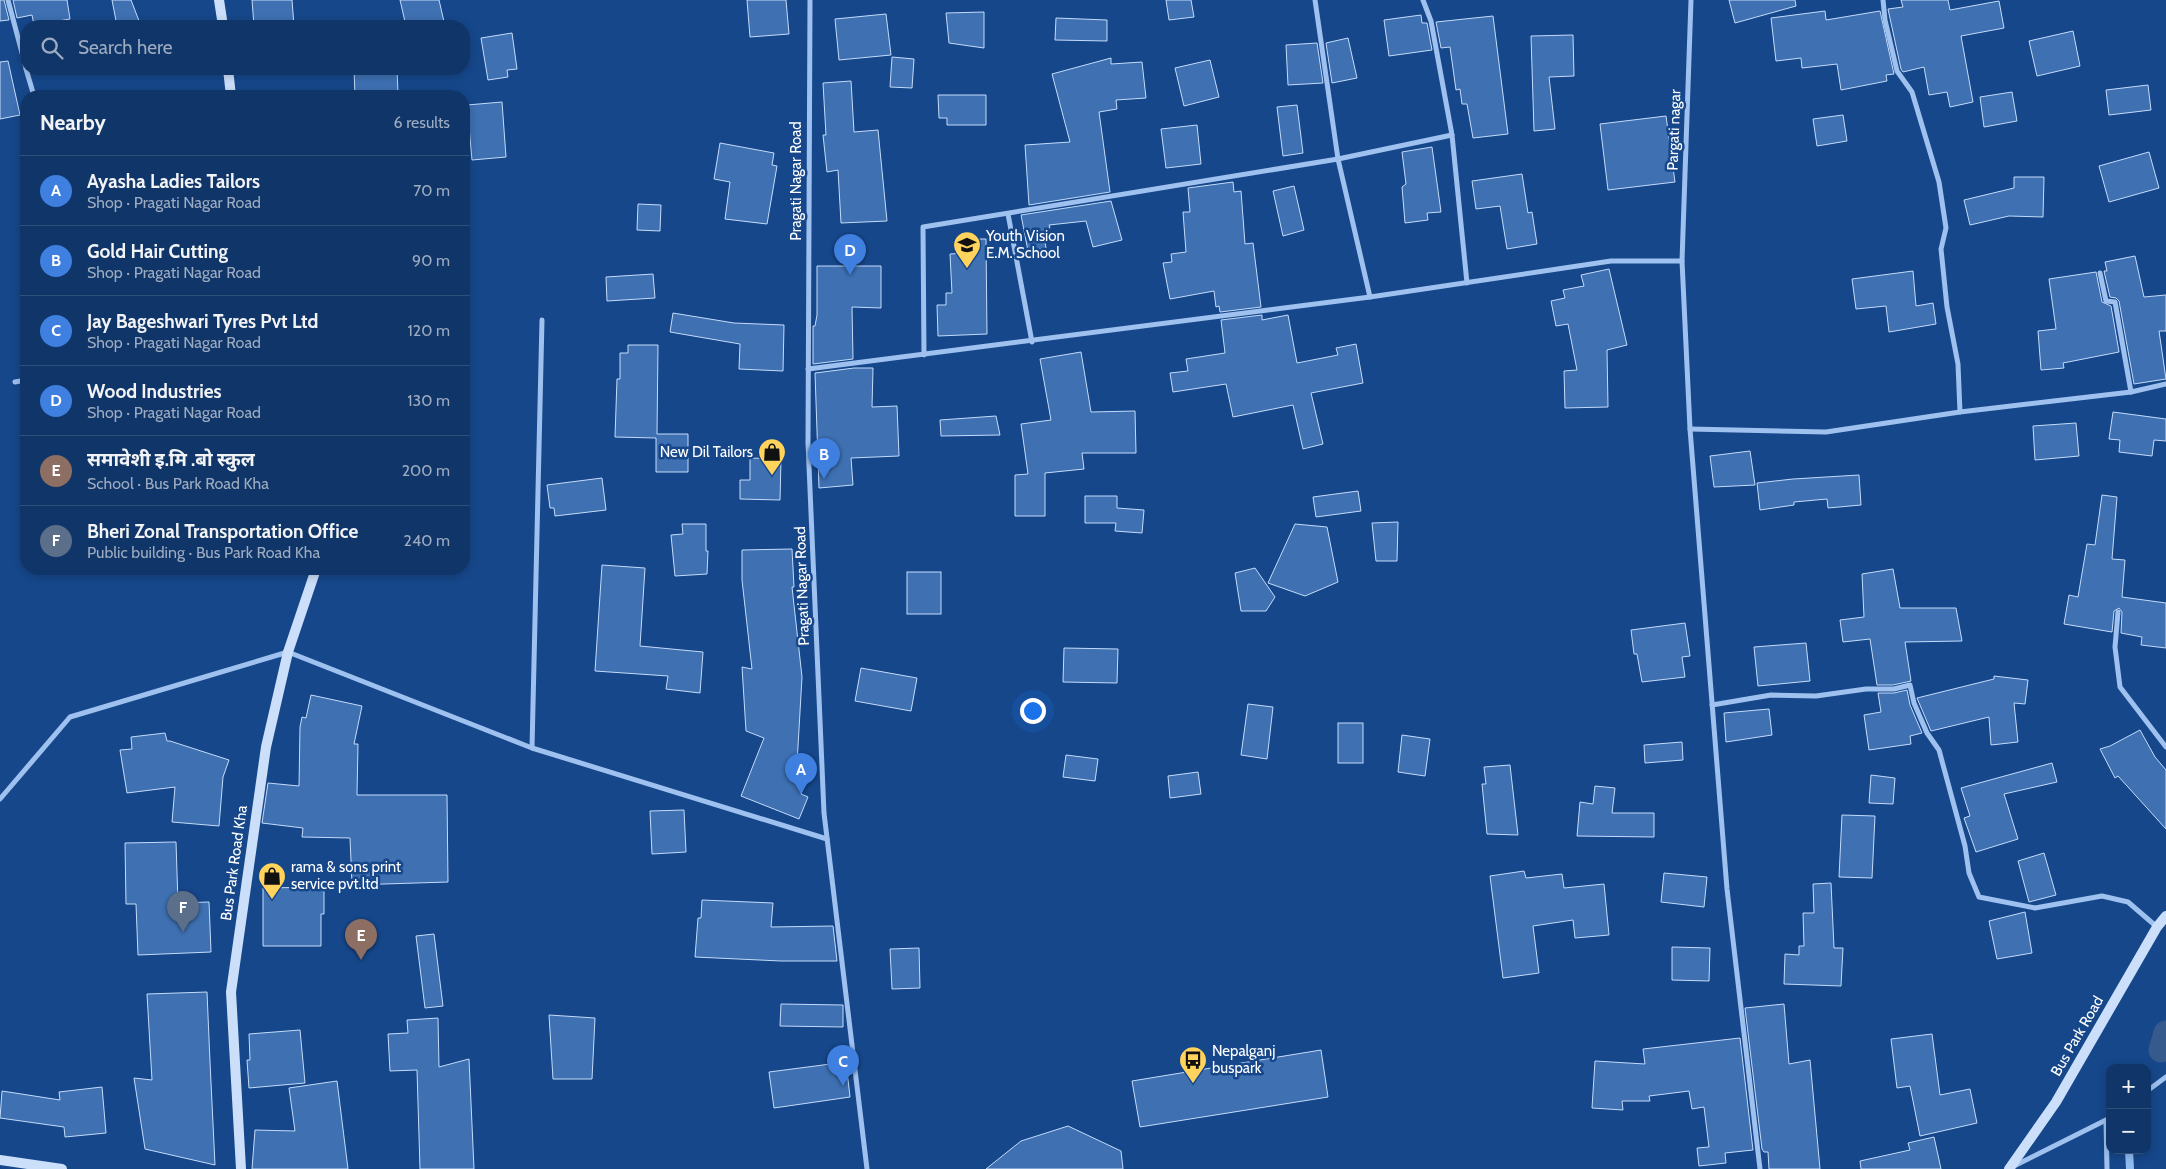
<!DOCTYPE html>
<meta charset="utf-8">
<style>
body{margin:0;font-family:Cabin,"Noto Sans Devanagari",sans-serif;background:#1e4071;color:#f1f3f6}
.controls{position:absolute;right:15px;bottom:15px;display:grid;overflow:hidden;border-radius:10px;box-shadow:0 2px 8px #0003}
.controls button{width:45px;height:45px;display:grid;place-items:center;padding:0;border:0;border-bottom:1px solid #30507c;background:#103568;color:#f1f3f6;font:25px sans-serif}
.you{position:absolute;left:1032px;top:710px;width:18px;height:18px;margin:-12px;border:4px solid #fff;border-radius:50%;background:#1a73e8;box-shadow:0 0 0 8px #1a73e833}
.badge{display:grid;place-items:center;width:32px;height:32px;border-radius:50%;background:#95b2f1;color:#fff;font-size:16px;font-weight:700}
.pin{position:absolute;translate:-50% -41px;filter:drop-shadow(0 1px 2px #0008)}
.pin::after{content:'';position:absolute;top:26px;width:18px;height:15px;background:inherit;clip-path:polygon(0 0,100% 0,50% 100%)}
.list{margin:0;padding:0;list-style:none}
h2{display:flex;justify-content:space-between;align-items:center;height:65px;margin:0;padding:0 20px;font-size:21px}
h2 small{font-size:16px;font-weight:400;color:#9cabc0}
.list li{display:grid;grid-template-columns:32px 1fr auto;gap:15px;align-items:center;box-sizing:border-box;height:70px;padding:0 20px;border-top:1px solid #30507c}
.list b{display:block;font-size:19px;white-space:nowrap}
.list p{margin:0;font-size:16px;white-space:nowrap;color:#9cabc0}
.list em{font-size:16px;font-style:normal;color:#9cabc0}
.icon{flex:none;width:28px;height:28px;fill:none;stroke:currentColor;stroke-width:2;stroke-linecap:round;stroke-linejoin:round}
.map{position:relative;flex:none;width:2166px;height:1169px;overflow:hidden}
.search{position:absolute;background:#103568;box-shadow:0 2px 8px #0003;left:20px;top:20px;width:450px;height:55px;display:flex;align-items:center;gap:12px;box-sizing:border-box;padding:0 18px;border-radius:20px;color:#9cabc0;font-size:19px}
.panel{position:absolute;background:#103568;box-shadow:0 2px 8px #0003;left:20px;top:90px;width:450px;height:485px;border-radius:20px}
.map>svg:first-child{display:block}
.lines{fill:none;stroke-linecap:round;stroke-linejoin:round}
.stream{stroke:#90bcf1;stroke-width:8}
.canal{stroke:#375a8c;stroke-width:25}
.building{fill:#3e70b2;stroke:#c4dcfb}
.street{stroke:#9ec1ef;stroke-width:5}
.secondary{stroke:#cbdffa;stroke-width:10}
.labels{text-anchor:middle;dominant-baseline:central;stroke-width:5;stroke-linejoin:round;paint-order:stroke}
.street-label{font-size:15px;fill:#fff;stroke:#16478a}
.poi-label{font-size:15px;fill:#fff;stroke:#16478a;text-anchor:start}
</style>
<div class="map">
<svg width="2166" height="1169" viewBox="0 0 2166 1169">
<rect width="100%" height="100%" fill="#16478a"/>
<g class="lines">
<polyline class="stream" points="2129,1150 2130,1169"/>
<polyline class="canal" points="2161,1050 2166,1033"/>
</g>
<g class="building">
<polygon points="0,0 4,0 9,20 0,21"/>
<polygon points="13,0 67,0 70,19 34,25 32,15 17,18"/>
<polygon points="112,0 131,0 141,26 117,26"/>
<polygon points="252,0 292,0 294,26 254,26"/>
<polygon points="400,0 439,0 445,26 406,26"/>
<polygon points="747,0 786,0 789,34 750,37"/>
<polygon points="1166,0 1191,0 1194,17 1169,20"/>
<polygon points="1729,0 1795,0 1796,6 1735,23"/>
<polygon points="1901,0 1948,0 1950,10 1999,1 2004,28 1961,36 1973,102 1950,107 1947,92 1929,95 1924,67 1903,72 1901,69 1888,9 1903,7"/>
<polygon points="1825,11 1826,20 1880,11 1894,74 1886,75 1887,81 1841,90 1837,64 1802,68 1801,58 1776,61 1771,18"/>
<polygon points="984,12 984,48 949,43 946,13"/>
<polygon points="886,14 891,55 839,60 835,19"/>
<polygon points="1421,15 1422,23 1427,23 1432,50 1389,56 1384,20"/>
<polygon points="1493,16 1508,134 1473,138 1467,104 1462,104 1460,89 1456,90 1450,47 1441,48 1436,22"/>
<polygon points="1056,18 1107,20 1107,41 1055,40"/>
<polygon points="2073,31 2080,66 2037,76 2029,41"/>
<polygon points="512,33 517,69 507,70 508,77 488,80 481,38"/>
<polygon points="1573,35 1574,76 1549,77 1555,129 1534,131 1531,36"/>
<polygon points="1348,38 1357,78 1332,83 1326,43"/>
<polygon points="1317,43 1323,83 1288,85 1286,45"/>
<polygon points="892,57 914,59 912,88 890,87"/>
<polygon points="1111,58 1111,64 1142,62 1146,98 1116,100 1117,109 1099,112 1110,192 1029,205 1025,145 1070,142 1052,74"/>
<polygon points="1210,60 1219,97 1184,106 1175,68"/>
<polygon points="8,61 20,115 0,119 0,62"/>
<polygon points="354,69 397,69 398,93 355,96"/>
<polygon points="851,81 854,132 878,130 887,221 841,223 838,170 827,172 823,135 826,135 823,83"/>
<polygon points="2148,85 2151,110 2109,115 2106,90"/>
<polygon points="2012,92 2017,121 1984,127 1980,97"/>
<polygon points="938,95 986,95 986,125 947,125 947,118 939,118"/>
<polygon points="502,102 506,157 472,160 467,105"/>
<polygon points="1297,105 1303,153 1283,156 1277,107"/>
<polygon points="1843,115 1847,141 1817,146 1813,119"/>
<polygon points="1666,116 1675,182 1608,190 1600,124"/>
<polygon points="1197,125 1201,164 1166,168 1161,129"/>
<polygon points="720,143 774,153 772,165 777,166 767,224 725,219 730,182 714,179"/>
<polygon points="1432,147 1441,212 1427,213 1428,220 1405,223 1402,187 1406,184 1402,152"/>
<polygon points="2149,152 2159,188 2109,202 2099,166"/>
<polygon points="1522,174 1528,213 1532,212 1537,244 1507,249 1500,206 1476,209 1472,181"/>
<polygon points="2014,177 2044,177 2043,217 2009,216 1970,225 1964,200 2014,188"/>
<polygon points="1233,182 1234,192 1241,191 1245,244 1253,243 1261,307 1220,312 1219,306 1216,307 1214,291 1170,299 1163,263 1172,262 1171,254 1186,252 1183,212 1190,212 1188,188"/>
<polygon points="1294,186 1304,230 1283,236 1273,191"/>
<polygon points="1111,201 1122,240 1093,247 1086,221 1049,225 1050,228 1043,230 1046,248 1028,251 1021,215"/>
<polygon points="638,204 661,205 660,231 637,230"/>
<polygon points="965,239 986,239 987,334 938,336 937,305 946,305 946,293 952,293 950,254 965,253"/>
<polygon points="2135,256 2144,297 2166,295 2166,331 2159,331 2166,379 2134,384 2119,301 2116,298 2110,297 2104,271 2107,271 2105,262"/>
<polygon points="817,266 881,266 881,308 852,307 853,359 813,364 813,326 815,326 817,315"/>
<polygon points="1609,269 1627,345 1607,350 1608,407 1565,408 1564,371 1577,370 1568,324 1556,326 1551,301 1565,298 1563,290 1584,286 1581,275"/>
<polygon points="1913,271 1916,306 1933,303 1936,324 1889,332 1886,306 1856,309 1852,279"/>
<polygon points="2096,272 2102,302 2111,306 2119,352 2063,363 2064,368 2041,370 2038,331 2056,329 2049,279"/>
<polygon points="653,274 655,298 607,301 606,277"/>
<polygon points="673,313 734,323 784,325 783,371 739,369 740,344 670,332"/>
<polygon points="1262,315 1262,320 1288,315 1297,363 1338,355 1336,348 1356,344 1363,383 1311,393 1323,444 1303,449 1293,405 1233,417 1226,384 1173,392 1170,373 1188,371 1186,359 1225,353 1221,320"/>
<polygon points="628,345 658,345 657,434 688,434 688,472 656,472 656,438 615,437 617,379 620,379 620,353 628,353"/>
<polygon points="1081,352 1091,412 1135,411 1136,453 1082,453 1084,469 1045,473 1045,516 1015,516 1015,475 1028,474 1021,424 1051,420 1040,359"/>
<polygon points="854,368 873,368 872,407 897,406 899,456 851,458 853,485 819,488 815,373"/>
<polygon points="2113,412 2166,419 2166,441 2154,440 2152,456 2119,452 2120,440 2109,439"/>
<polygon points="996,416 1000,435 941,436 940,420"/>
<polygon points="2076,423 2079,456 2035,460 2033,426"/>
<polygon points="1750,451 1755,485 1714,487 1710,456"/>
<polygon points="750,458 781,459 780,500 740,499 740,480 750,480"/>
<polygon points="1859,475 1861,505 1828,508 1827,499 1794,502 1794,505 1760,510 1757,483 1793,479"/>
<polygon points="602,478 606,510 555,516 554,508 550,508 547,485"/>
<polygon points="1358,491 1361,511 1316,517 1313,497"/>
<polygon points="2102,495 2117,497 2112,559 2125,560 2122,597 2166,603 2166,648 2141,645 2142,637 2121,633 2122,612 2119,608 2114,611 2112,632 2064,624 2069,595 2078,597 2087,544 2095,545"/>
<polygon points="1085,496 1117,496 1117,508 1144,510 1142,533 1115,531 1116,523 1085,523"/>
<polygon points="1398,522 1397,561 1376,561 1372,523"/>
<polygon points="682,524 706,524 706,551 708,551 707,574 675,576 671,535 683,534"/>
<polygon points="1295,524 1327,527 1338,582 1305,596 1268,583"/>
<polygon points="792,549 794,587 792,587 802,677 796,781 805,785 801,794 808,797 799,819 741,796 764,738 746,731 742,667 752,669 742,580 742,550"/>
<polygon points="602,565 645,568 640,646 703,652 700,693 666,689 668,676 595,671"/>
<polygon points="1255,568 1275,597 1266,611 1241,611 1235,573"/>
<polygon points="1893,569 1900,608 1956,608 1962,641 1905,642 1911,681 1893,685 1877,685 1870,639 1843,642 1840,620 1864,617 1862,574"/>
<rect x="907" y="572" width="34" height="42"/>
<polygon points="1685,623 1690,656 1682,657 1685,677 1642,682 1637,654 1634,654 1631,630"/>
<polygon points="1806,643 1810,681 1758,686 1754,647"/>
<polygon points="1064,648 1118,649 1117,683 1063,682"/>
<polygon points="861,668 917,678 911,711 855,701"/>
<polygon points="1994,676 2028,680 2025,704 2014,703 2018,742 1991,745 1989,717 1931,731 1917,698 1994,679"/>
<polygon points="1907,690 1910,705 1922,733 1910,736 1911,744 1869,750 1864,715 1881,712 1878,693 1894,693"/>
<polygon points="311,695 362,706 354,744 358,744 357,795 447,795 448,882 352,885 350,838 302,837 303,828 262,823 268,783 299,786 300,727 302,717 306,718"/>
<polygon points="1248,704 1273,707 1267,759 1241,755"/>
<polygon points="1769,709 1772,735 1726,742 1724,713"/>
<rect x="1338" y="723" width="25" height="40"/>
<polygon points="2140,730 2155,757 2166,770 2166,829 2118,776 2115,778 2100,749 2110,746"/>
<polygon points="165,733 167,741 170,741 229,760 223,777 219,826 172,822 175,787 127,793 120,750 132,749 131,737"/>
<polygon points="1402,735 1430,739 1425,776 1398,772"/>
<polygon points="1682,742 1683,760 1645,763 1644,745"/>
<polygon points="1066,755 1098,759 1095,781 1063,777"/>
<polygon points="2052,763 2057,782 2004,794 2018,839 1976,852 1964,818 1970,816 1961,788"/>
<polygon points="1510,765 1518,835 1487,834 1482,784 1486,784 1484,767"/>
<polygon points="1198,772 1201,794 1170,798 1168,776"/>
<polygon points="1871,775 1895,778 1893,804 1869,803"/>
<polygon points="1595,786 1615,788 1612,813 1654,813 1654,837 1577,836 1580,802 1593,804"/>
<polygon points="684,810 686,852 652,854 650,811"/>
<polygon points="1842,815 1875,816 1872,878 1839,877"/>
<polygon points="176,842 178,903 209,902 211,952 138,955 136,904 126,904 125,843"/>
<polygon points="2044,853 2056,895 2029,902 2018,861"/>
<polygon points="1524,871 1526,878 1562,874 1564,888 1604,884 1609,935 1575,938 1573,920 1533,926 1539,973 1503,978 1490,876"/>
<polygon points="1664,873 1707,877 1704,907 1661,902"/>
<polygon points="1831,883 1834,948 1843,948 1841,986 1784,984 1785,954 1799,955 1799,946 1804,946 1803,913 1814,913 1813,884"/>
<polygon points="324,887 324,914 321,914 321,946 263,946 263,888"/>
<polygon points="702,900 773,903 771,927 833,926 837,961 781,961 695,957 698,918 701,918"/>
<polygon points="2025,912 2032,953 1997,959 1989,921"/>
<polygon points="434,934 443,1006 425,1008 416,936"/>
<polygon points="1672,947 1710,948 1709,981 1672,980"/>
<polygon points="919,948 920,988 892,989 890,949"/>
<polygon points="207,992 210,1062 215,1165 145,1149 134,1078 152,1080 147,994"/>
<polygon points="781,1004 843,1005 843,1027 780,1026"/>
<polygon points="1784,1004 1789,1064 1810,1060 1820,1169 1769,1169 1768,1152 1764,1152 1762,1149 1745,1008"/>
<polygon points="549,1015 595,1018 592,1079 553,1079"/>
<polygon points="438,1018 439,1067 469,1059 474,1169 420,1169 417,1070 390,1071 388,1034 408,1033 407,1020"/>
<polygon points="300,1030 305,1083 249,1088 247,1060 250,1060 249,1034"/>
<polygon points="1932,1034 1940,1095 1970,1089 1977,1123 1920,1136 1910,1086 1897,1088 1891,1039"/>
<polygon points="1740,1038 1753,1150 1725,1153 1726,1163 1699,1166 1697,1148 1709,1147 1704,1107 1692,1109 1689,1091 1649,1096 1650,1101 1622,1101 1623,1110 1592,1108 1595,1061 1645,1064 1643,1049"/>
<polygon points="1321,1050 1328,1097 1140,1127 1132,1081"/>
<polygon points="846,1062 850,1097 774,1108 769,1072"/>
<polygon points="337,1081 348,1169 252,1169 255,1130 295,1131 289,1088"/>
<polygon points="102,1087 106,1133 65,1137 64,1127 0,1118 2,1091 60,1100 59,1092"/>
<polygon points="1068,1126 1121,1151 1123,1169 986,1169 1021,1141"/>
<polygon points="1934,1137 1941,1169 1861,1169 1860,1161 1910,1150 1908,1143"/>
</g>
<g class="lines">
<g class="street">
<polyline points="8,0 26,68"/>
<polyline points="810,0 808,443 824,813 867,1169"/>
<polyline points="1315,0 1338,159 1370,297"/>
<polyline points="1423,0 1431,21 1452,135 1467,283"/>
<polyline points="1691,0 1682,261 1690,429 1727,889 1760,1169"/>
<polyline points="1883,0 1885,20 1897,71 1912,92 1939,182 1946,228 1941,249 1947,307 1958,364 1960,412"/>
<polyline points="26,69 34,96"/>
<polyline points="1008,214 1032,342"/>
<polyline points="2100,273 2106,301 2115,302 2131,392"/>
<polyline points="924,355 923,227 1338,159 1452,135"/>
<polyline points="808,369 1370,297 1611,261 1682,261"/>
<polyline points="15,382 26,380"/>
<polyline points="1690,429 1826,432 1960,412 2131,392 2166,384"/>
<polyline points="2118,612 2115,647 2120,687 2166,747"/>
<polyline points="1712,705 1771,695 1816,696 1866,689 1894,689 1910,685 1914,703 1927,733 1939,750 1965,846 1969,873 1979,897 2035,908 2102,896 2128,902 2157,927"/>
<polyline points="532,748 542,320"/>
<polyline points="0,799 70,717 288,652 532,748 827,839"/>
<polyline points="2147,1091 2166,1077"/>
<polyline points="2106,1121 2107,1169"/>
<polyline points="2012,1167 2110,1118"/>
</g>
<g class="secondary">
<polyline points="219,0 223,26"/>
<polyline points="228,69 231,96"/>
<polyline points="0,1160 62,1169"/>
<polyline points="241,1169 231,992 266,747 288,652 316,569"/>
<polyline points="2009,1169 2056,1102 2157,927 2166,916"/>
</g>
</g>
<defs>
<g id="school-pin" transform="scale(1.4375)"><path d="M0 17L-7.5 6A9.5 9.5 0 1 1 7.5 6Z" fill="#ffd35c" stroke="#16478a"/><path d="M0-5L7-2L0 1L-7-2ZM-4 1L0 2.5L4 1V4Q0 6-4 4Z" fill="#111"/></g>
<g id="shop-pin" transform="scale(1.4375)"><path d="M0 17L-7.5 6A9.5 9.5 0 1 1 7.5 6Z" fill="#ffd35c" stroke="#16478a"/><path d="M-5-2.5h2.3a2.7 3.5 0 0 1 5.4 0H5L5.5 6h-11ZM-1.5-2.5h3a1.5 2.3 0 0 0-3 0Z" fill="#111"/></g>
<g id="bus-pin" transform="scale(1.4375)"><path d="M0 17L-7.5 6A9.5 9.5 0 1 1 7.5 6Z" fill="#ffd35c" stroke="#16478a"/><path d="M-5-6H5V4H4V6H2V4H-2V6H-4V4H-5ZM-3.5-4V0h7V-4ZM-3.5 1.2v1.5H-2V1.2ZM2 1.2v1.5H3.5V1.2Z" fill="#111"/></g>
</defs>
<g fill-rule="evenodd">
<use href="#school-pin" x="967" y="245"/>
<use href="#shop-pin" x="772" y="452"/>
<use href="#shop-pin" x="272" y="876"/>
<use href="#bus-pin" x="1193" y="1060"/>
</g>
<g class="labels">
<g class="street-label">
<text transform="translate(1674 130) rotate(-88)">Pargati nagar</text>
<text transform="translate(796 181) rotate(-90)">Pragati Nagar Road</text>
<text transform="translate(802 586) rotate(-92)">Pragati Nagar Road</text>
<text transform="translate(234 863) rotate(-82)">Bus Park Road Kha</text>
<text transform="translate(2077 1036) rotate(-60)">Bus Park Road</text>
</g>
<g class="poi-label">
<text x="986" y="236">Youth Vision<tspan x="986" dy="17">E.M. School</tspan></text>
<text x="753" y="452" text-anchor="end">New Dil Tailors</text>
<text x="291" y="867">rama &amp; sons print<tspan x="291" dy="17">service pvt.ltd</tspan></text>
<text x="1212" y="1051">Nepalganj<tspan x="1212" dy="17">buspark</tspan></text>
</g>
</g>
</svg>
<div class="controls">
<button>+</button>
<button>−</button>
</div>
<div class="you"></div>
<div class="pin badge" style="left:801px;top:794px;background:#3f7fe0">A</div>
<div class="pin badge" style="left:824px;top:479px;background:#3f7fe0">B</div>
<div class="pin badge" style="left:843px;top:1086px;background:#3f7fe0">C</div>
<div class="pin badge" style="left:850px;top:275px;background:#3f7fe0">D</div>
<div class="pin badge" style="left:361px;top:960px;background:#8d6e63">E</div>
<div class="pin badge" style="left:183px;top:932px;background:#5c6f8a">F</div>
<div class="search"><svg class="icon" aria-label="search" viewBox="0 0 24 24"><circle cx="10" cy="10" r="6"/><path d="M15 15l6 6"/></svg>Search here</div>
<section class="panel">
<h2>Nearby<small>6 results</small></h2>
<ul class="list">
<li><span class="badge" style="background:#3f7fe0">A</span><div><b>Ayasha Ladies Tailors</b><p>Shop · Pragati Nagar Road</p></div><em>70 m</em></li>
<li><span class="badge" style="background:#3f7fe0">B</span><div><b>Gold Hair Cutting</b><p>Shop · Pragati Nagar Road</p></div><em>90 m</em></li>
<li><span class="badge" style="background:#3f7fe0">C</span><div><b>Jay Bageshwari Tyres Pvt Ltd</b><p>Shop · Pragati Nagar Road</p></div><em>120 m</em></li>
<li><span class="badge" style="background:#3f7fe0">D</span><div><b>Wood Industries</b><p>Shop · Pragati Nagar Road</p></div><em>130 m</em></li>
<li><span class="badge" style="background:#8d6e63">E</span><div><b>समावेशी इ.मि .बाे स्कुल</b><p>School · Bus Park Road Kha</p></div><em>200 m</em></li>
<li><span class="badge" style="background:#5c6f8a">F</span><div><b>Bheri Zonal Transportation Office</b><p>Public building · Bus Park Road Kha</p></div><em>240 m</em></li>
</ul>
</section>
</div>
